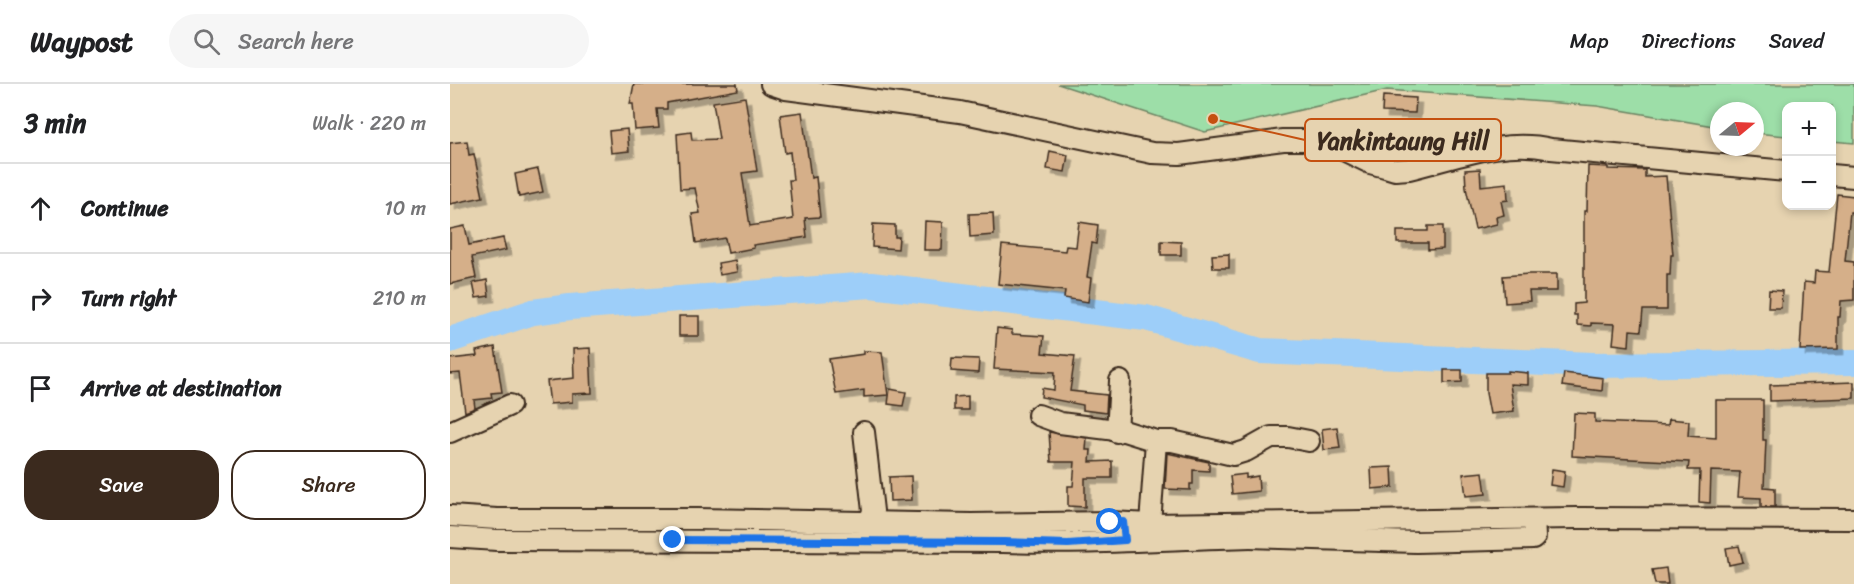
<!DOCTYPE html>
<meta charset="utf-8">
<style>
body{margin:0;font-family:Sriracha,sans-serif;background:#f6f6f6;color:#202124}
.controls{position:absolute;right:18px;top:18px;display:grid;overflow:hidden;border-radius:12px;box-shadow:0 3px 9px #0003}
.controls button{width:54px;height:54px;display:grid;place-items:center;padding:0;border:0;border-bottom:2px solid #e0e0e0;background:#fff;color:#202124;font:30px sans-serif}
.compass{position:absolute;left:1260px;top:18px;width:54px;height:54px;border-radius:50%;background:#fff;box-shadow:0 3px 9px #0003;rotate:71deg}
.stop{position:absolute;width:18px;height:18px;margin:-14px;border:4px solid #1a73e8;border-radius:50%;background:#fff}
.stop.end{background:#1a73e8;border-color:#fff;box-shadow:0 2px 6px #0008}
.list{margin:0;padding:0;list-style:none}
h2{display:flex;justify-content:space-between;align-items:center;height:78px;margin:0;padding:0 24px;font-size:26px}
h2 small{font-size:20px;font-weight:400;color:#757577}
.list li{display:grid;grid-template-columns:39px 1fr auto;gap:18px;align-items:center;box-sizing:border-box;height:90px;padding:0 24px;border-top:2px solid #e0e0e0}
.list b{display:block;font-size:22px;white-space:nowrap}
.list em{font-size:20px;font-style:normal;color:#757577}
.actions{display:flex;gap:12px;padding:18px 24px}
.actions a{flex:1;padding:14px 0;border:2px solid #3b2a1e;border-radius:24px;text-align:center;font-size:21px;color:#3b2a1e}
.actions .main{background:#3b2a1e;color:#fff}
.icon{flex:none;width:33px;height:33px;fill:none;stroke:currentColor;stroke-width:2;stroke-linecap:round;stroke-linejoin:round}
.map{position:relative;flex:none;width:1404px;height:500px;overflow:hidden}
header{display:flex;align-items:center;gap:36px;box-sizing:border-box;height:84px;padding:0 30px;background:#fff;border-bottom:2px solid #e0e0e0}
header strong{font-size:28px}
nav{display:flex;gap:33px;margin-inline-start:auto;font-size:21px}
.search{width:420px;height:54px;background:#f6f6f6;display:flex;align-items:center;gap:15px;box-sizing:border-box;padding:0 21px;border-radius:33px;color:#757577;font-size:22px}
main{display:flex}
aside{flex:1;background:#fff}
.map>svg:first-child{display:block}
.green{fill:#9ddea8;stroke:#6c8463;stroke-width:1.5}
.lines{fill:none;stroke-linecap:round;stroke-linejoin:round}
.river{stroke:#9dcef9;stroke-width:26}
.building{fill:#d5af89;stroke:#3b2a1e;stroke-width:1.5;filter:url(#shadow)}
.minor-casing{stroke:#3b2a1e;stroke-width:24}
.minor{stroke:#e6d3b0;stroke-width:20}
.route{stroke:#1a73e8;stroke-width:8}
.leader{fill:none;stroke:#c55010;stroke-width:2}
.callout-dot{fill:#c55010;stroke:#e6d3b0;stroke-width:2}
.callout{fill:#e6d3b0;stroke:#c55010;stroke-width:2}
.callout-label{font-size:24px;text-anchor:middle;font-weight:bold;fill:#3b2a1e}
</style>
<header>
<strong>Waypost</strong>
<div class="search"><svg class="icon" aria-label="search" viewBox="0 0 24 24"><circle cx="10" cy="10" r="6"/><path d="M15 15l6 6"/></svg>Search here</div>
<nav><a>Map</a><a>Directions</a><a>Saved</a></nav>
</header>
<main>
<aside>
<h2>3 min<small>Walk · 220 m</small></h2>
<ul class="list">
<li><svg class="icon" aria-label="ahead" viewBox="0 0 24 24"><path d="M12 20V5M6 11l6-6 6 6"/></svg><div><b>Continue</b></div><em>10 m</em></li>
<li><svg class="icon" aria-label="right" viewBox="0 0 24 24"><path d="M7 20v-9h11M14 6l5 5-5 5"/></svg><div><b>Turn right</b></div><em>210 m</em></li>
<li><svg class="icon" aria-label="arrive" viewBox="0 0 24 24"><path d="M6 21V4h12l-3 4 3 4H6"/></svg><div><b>Arrive at destination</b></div></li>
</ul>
<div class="actions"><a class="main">Save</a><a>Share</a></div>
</aside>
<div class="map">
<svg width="1404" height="500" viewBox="0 0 1404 500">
<defs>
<filter id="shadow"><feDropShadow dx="5.5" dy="5.5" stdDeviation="0" flood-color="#0004"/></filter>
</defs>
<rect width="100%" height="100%" fill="#e6d3b0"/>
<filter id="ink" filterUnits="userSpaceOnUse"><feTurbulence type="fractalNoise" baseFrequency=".0167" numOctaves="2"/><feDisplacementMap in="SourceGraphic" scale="12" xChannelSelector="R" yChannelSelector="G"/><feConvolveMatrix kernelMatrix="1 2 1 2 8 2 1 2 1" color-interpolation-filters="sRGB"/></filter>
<g filter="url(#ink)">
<polygon class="green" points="608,0 1404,0 1404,59 1382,57 1382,22 1336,22 1336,52 1305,49 1305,27 1269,27 1269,43 1147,22 937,6 755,48"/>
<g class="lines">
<polyline class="river" points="0,256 83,228 120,223 421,201 696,234 810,267 1142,281 1404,278"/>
</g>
<g class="building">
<polygon points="184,0 287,0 288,6 217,19 217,25 207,25 209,44 185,46 183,20 180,20"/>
<polygon points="933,12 966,14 965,29 932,28"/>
<polygon points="295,13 307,87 292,89 300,142 343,135 339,96 343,96 340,68 335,69 330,31 352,28 361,94 366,93 370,133 355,134 357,153 303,161 304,164 278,169 275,154 246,159 242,130 250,129 245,104 230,105 227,50 241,48 242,56 269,55 263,18"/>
<polygon points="177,45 179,67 161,69 159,47"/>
<polygon points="17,57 19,71 24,70 33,113 0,120 0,59"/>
<polygon points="600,67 618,71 615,88 597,85"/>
<polygon points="1138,82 1158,83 1158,85 1195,86 1195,93 1216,92 1223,171 1221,171 1220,191 1217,191 1217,226 1193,226 1191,247 1180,246 1179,262 1163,260 1165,240 1141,239 1141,242 1127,241 1127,231 1124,231 1124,220 1134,219 1134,127 1137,127"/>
<polygon points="88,85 93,108 69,113 65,90"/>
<polygon points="1030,85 1031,102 1057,99 1058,116 1051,117 1054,131 1046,133 1047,140 1025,145 1016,104 1015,86"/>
<polygon points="1387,110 1404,112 1404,128 1400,128 1395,177 1404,178 1404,216 1391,217 1390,233 1388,233 1388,265 1350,266 1354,198 1364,199 1365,187 1379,188"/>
<polygon points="543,129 544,151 520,153 519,130"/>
<polygon points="475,137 493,138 492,166 474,166"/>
<polygon points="629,138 648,141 646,160 642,159 637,193 641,194 638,218 614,214 615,207 548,200 552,161 615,167 616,162 626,163"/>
<polygon points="423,140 445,141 445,153 449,153 448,165 422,163"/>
<polygon points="15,142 19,161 53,154 56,166 22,173 26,194 0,200 0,145"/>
<polygon points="978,142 993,142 993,165 978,166 978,159 947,159 947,147 978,147"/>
<polygon points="711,157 731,158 731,171 711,171"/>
<polygon points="779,170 779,184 763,184 762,171"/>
<polygon points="285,176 287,188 270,191 268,179"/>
<polygon points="1079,190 1107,190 1107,207 1079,207 1080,217 1055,219 1053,192"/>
<polygon points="37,196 39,212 26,214 23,199"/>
<polygon points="1319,206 1332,207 1331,224 1318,224"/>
<rect x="229" y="232" width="20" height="20"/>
<polygon points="547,244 562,246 562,250 594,252 592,269 625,272 620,307 657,311 656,329 633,326 633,321 591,313 592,304 604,306 605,288 544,285"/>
<polygon points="45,263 52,308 41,309 42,314 24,316 25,324 15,328 10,289 0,290 0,275 27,272 26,267"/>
<polygon points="140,264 142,309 122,310 122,318 100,320 97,297 124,294 123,265"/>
<polygon points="414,267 432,268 438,311 414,313 414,306 386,310 379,275 414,270"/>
<polygon points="502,274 529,275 528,289 501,287"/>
<polygon points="994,286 1012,286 1012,298 994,299"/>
<polygon points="1058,287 1078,289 1078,301 1060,300 1064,327 1040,330 1036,309 1036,289 1058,289"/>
<polygon points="1114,289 1153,294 1152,307 1112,302"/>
<polygon points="1404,298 1404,314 1320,317 1320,301"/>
<polygon points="440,305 456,308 453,322 438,320"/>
<polygon points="518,312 518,326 504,326 504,313"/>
<polygon points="1266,316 1313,316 1313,356 1316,356 1314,403 1325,404 1325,423 1311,423 1311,414 1288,413 1290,388 1261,387 1260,419 1249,418 1250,386 1238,386 1239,378 1122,372 1124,329 1145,330 1145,338 1218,341 1219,335 1239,337 1238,352 1266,354"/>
<polygon points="887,343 890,364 874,366 872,345"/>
<polygon points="599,348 637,354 636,366 641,366 640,378 662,377 662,394 635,394 635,423 618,422 618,402 623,402 625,378 601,378"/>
<polygon points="717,369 759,378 759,387 743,386 743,400 740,400 740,406 715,405"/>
<polygon points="942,383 943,403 922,405 921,384"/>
<polygon points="1102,385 1115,387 1113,403 1100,401"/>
<polygon points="1033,388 1036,410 1016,412 1013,390"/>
<polygon points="796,390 796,394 808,392 809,407 782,410 780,392"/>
<polygon points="461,392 462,416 440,417 439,393"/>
<polygon points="1289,462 1293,478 1279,481 1276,464"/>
<polygon points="1216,484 1218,500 1205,500 1202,486"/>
</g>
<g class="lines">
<g class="minor-casing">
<g id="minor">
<path d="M321,0L336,5L510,28L702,69L729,70L833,56H862L887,63L920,79L935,83L945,86L959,85C1006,74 1053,54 1101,65L1336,87"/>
<polyline points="1382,91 1404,93"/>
<polyline points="588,331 610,339 674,347 706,357"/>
<polyline points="0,348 60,321"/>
<polyline points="414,348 423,427 421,433 414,439"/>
<polyline points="667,348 670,297"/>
<polyline points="0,432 47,435 248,435 521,440 660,438 700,440 1127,434 1404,435"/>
<polyline points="700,440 706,357 722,357 783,371 796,367 821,353 838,353 859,357"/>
<path d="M0,453L47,456L553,458C636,461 718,455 800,453L799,438"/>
<polyline points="800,453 966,458 1083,455 1085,453 1084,435"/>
</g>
</g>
<use href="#minor" class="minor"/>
</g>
</g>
<g class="lines" filter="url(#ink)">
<polyline class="route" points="223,456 554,458 618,460 675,456 673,438 660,438"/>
</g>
<path class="leader" d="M763 35L855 56"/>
<circle class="callout-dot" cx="763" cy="35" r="6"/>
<rect class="callout" x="855" y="35" width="196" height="42" rx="6"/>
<g class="callout-label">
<text x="953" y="65">Yankintaung Hill</text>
</g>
</svg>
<div class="controls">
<button>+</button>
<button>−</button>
</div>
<svg class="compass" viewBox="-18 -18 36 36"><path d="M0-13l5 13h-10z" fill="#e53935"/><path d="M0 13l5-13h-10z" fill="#757577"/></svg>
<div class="stop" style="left:660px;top:438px"></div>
<div class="stop end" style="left:223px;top:456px"></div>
</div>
</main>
